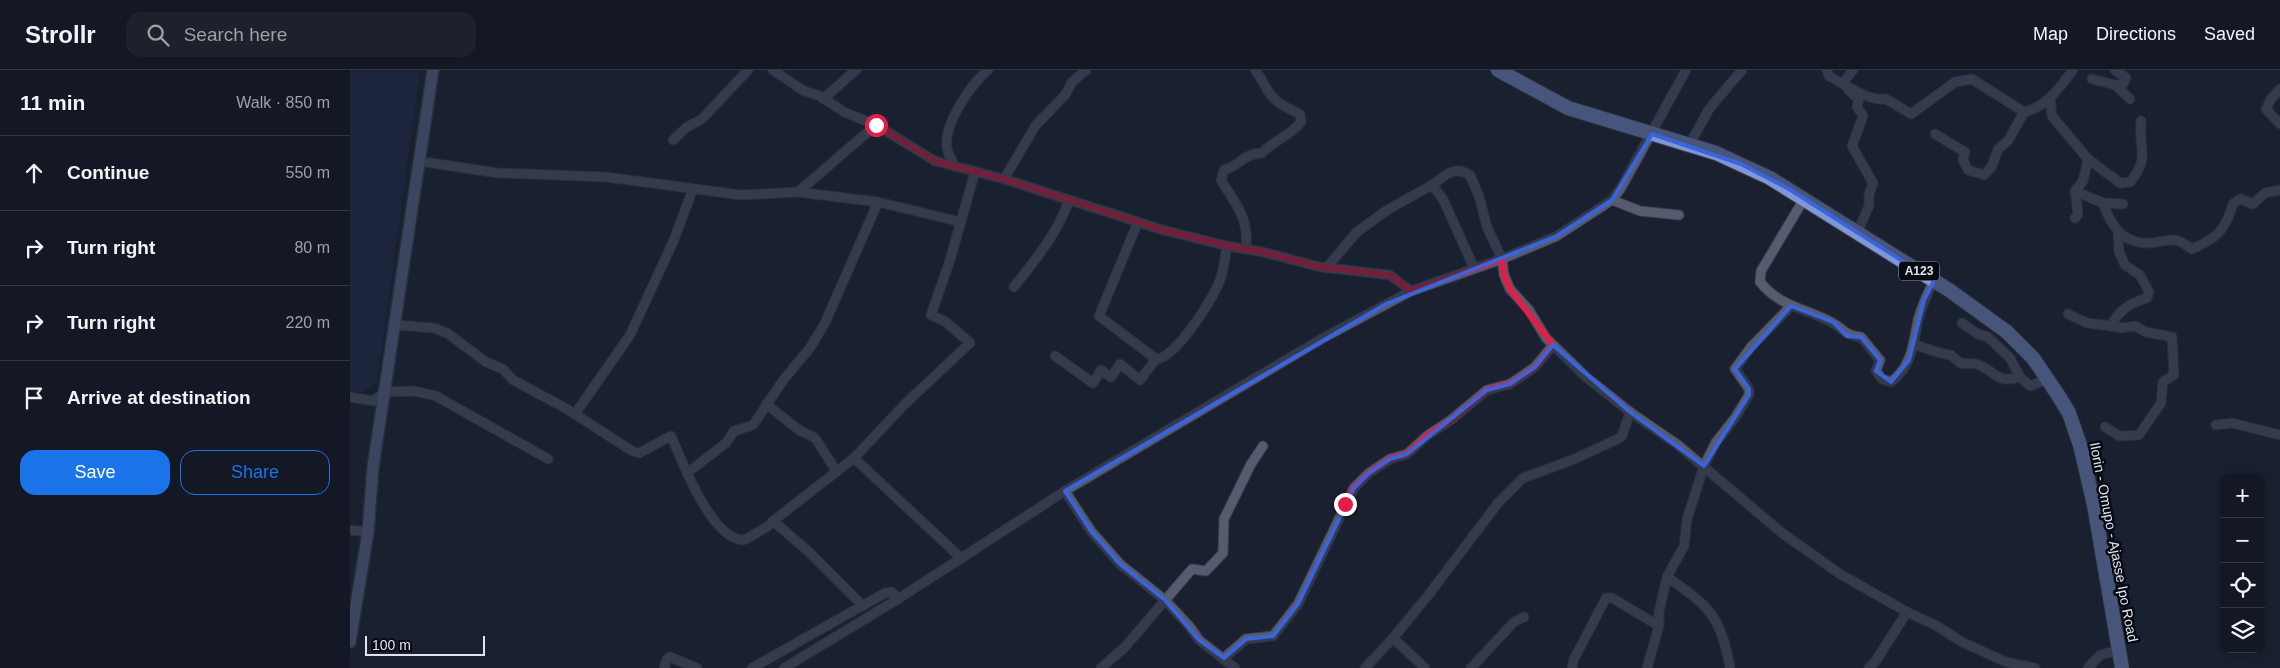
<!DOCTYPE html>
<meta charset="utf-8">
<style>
body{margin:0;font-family:Helvetica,sans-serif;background:#1d212c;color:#f1f3f6}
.controls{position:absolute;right:15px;bottom:15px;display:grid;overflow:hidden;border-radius:10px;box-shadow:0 2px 8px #0003}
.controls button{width:45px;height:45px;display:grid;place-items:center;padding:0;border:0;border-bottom:1px solid #333741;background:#141824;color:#f1f3f6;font:25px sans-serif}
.scale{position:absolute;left:15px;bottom:12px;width:120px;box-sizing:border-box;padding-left:5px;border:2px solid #e0e4f0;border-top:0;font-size:14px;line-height:18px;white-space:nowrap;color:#e0e4f0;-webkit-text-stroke:4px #070a11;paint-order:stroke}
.stop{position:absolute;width:15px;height:15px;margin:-11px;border:4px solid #e11d48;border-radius:50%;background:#fff}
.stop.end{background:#e11d48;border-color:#fff;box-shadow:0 1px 5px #0008}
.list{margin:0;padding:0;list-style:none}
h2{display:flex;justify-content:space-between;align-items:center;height:65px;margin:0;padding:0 20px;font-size:21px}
h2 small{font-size:16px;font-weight:400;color:#9da0a6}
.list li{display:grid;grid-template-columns:32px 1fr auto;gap:15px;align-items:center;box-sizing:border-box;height:75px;padding:0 20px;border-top:1px solid #333741}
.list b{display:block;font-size:19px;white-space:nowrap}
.list em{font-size:16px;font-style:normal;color:#9da0a6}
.actions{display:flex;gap:10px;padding:15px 20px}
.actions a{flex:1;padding:11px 0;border:1px solid #1a73e8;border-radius:15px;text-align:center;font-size:18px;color:#1a73e8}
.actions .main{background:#1a73e8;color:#fff}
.icon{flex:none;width:28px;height:28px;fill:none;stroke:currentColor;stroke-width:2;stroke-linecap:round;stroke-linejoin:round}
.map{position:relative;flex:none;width:1930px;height:598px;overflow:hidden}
header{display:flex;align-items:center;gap:30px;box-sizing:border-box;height:70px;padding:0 25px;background:#141824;border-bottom:1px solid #333741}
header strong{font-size:24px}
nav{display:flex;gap:28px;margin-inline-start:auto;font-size:18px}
.search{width:350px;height:45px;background:#1d212c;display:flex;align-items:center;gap:12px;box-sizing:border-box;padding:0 18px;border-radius:15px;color:#9da0a6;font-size:19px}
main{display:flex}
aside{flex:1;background:#141824}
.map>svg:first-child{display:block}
.green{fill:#1f2a4c}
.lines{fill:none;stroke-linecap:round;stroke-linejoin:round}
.minor-casing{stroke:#3a3e4c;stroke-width:11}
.secondary-casing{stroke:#3a3e4c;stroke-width:14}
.trunk-casing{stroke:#3a3e4c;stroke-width:16}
.minor{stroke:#555c70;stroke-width:9}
.secondary{stroke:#657296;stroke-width:11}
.trunk{stroke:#8096d6;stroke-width:14}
.route{stroke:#e11d48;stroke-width:6}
.marked{fill:none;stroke:#3a64dc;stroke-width:4;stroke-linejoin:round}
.labels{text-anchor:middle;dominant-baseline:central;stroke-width:5;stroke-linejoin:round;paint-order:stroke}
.shield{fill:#070a11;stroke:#9fa3ad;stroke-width:1}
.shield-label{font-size:12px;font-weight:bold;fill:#e0e4f0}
.street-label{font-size:14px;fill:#e0e4f0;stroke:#070a11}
</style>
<header>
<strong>Strollr</strong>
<div class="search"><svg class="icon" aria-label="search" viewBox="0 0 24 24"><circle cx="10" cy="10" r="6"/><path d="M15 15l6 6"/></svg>Search here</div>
<nav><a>Map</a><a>Directions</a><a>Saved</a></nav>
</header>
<main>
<aside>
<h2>11 min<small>Walk · 850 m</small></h2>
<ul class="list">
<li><svg class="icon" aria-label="ahead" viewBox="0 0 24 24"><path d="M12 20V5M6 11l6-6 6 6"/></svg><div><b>Continue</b></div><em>550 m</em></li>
<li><svg class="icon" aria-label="right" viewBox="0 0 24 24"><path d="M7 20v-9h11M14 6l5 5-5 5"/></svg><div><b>Turn right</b></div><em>80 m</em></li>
<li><svg class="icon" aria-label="right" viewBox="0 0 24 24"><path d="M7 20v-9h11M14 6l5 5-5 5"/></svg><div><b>Turn right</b></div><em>220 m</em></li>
<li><svg class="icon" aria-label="arrive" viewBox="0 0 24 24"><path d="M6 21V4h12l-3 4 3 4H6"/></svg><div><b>Arrive at destination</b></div></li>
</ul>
<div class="actions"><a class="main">Save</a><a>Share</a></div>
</aside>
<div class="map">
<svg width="1930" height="598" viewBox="0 0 1930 598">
<rect width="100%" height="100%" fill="#1a2030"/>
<polygon class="green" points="0,0 70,0 27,313 8,324 0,322"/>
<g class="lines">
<g class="minor-casing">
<g id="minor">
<polyline points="423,0 454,21 470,26 494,42 526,55 585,91 654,109 813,160 877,176 913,182 970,197 1040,205 1061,221"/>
<path d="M1477,0L1479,6C1494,14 1519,32 1536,29L1561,44L1605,12L1622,9L1674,42C1697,37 1709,18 1723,0"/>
<polyline points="1742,9 1765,15 1773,14 1776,8 1765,0"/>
<polyline points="1493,13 1503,0"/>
<polyline points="1765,15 1780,29"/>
<polyline points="1498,19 1509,30 1507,37 1513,46 1502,76 1523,113 1519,125 1519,136 1507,163"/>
<polyline points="1930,19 1921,29 1916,39 1930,54"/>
<path d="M1700,28L1702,46L1738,89L1770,113L1780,112C1801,87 1788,79 1791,51"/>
<polyline points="473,29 506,0"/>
<polyline points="1585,64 1615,82 1613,90 1618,100 1634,105 1642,96 1648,79 1658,71 1674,42"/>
<polyline points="323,70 337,57 352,49 398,0"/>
<polyline points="1340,74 1359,39 1392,0"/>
<polyline points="68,91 148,103 256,107 391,125 448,122 528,132 611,152"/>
<path d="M605,96C602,91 598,84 597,78C593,55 621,14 638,0"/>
<polyline points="654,109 686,55 715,25 722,12 736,0"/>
<path d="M1082,115C1095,106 1104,95 1120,105L1129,126L1137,157L1152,189L1154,205L1160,219L1179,240L1196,268L1236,307L1280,342L1328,375L1432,463L1490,504L1557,542L1587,556L1612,572L1656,592L1685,598"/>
<polyline points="1725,121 1753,133 1773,134"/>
<polyline points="448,122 526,55"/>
<path d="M1454,129L1411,201L1410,212C1430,237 1455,238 1481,252C1495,259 1493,265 1511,267L1530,290L1526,301L1532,309L1541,312C1562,296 1563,275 1568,250C1572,236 1577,224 1584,211"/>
<polyline points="1262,130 1290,141 1329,145"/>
<path d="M1753,133C1760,153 1771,172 1794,173C1805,174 1815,169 1825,170C1831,170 1837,177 1842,179C1867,168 1875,161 1883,134L1890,129L1903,134L1915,123L1930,120"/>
<polyline points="1725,148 1728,144 1725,121 1733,111 1738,89"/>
<path d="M788,152L749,246L806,289C825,289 864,228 870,210C874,199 875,187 877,176"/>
<path d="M896,178C899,147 886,135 871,110L874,100C892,95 890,85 912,83C924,70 940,66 951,52L950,44C939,39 924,32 918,21C913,13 911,7 905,0"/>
<polyline points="976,198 1007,162 1037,140 1082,115 1093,129 1124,198"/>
<path d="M664,217C685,190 708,163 719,130"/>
<path d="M1718,244L1737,253L1761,256C1769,240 1780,233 1797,228L1799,222L1790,205L1775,195L1769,182L1768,162"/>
<polyline points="1612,253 1628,264 1638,267 1660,288 1670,307 1680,316 1697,309"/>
<path d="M46,255L84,258L97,263L136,292L153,299L163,310L217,339L282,381L289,383L321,366C333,393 359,464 391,470C396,470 400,467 405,464C412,459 418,458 423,451L504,388L556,333L620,273L596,252L581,245L600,190L625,102"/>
<path d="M1565,275C1578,278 1588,284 1601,285L1610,293C1615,294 1622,293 1626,294C1646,300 1645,315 1670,307"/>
<polyline points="705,286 743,313 751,300 761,307 770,294 790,310 806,289"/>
<polyline points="0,327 23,331 35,322 64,321 86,326 198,389"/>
<polyline points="416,334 449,360 465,368 487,402"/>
<polyline points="225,344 280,265 323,172 343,119"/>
<polyline points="1866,355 1882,353 1930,365"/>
<polyline points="1755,357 1769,366 1789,365 1811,333 1813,312 1824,305 1822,267 1796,262 1785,256 1771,258 1761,256"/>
<polyline points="504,388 611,488"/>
<polyline points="337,403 376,373 384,361 403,355 434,309 460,278 475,253 528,132"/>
<polyline points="715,421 741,461 770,494 815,530 840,557 849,570 885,598"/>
<polyline points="423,451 458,481 513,536"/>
<polyline points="0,460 18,462"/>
<path d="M1317,507C1359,536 1371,546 1380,598"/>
<polyline points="1043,568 1075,598"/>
<polyline points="874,588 896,569 923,566 948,534 1004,418 1019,403 1040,389 1057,384 1078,365 1101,350 1137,320 1160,314 1185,297 1203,275"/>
<polyline points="314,598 317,589 320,587 347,598"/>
<polyline points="402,598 535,523 542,522 548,529"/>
<polyline points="434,598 548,529 715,421 973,268 1061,221 1152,189 1207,166 1262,130 1271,118 1336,0"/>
<polyline points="751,598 774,578 842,499 856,501 873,483 874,449 901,394 913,376"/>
<polyline points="1015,598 1043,568 1080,523 1148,433 1173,408 1222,390 1268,369 1272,366 1280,342"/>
<polyline points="1121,598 1164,552 1174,547"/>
<polyline points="1222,598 1224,589 1256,528 1262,528 1309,556"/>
<polyline points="1297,598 1309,556 1309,542 1317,507 1334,476 1337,449 1354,396 1366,372 1385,348 1399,325 1399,319 1385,299 1401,277 1441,236"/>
<polyline points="1519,598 1525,592 1557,542"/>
<polyline points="1738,598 1750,585 1769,580"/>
</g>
</g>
<g class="secondary-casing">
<polyline id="secondary" points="0,572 18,462 23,397 83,0"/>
</g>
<g class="trunk-casing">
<polyline id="trunk" points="1148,0 1218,38 1366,83 1420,108 1599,220 1657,262 1683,288 1708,325 1719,343 1730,375 1744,435 1772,598"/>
</g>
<use href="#minor" class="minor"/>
<use href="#secondary" class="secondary"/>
<use href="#trunk" class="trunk"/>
</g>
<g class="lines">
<polyline class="route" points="526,55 585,91 654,109 813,160 878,176 913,182 970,197 1040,205 1061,221 1152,189 1154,205 1160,219 1203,275 1186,297 1160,314 1137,320 1101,350 1078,365 1057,384 1040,389 1019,403 1004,418 995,434"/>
</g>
<path d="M0 0H1930V598H0ZM1302,64L1391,94L1439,119L1584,211L1574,230L1559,290L1541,312L1526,301L1530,290L1511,267L1497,266L1483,252L1441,236L1385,299L1399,319V325L1354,396L1280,342L1203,275L1185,297L1160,314L1137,320L1057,384L1040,389L1019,403L1004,418L948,534L923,566L896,569L874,588L849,570L815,530L770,494L741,461L715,421L1036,234L1207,166L1262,130Z" fill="#1a2030" fill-opacity=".55" fill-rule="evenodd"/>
<path class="marked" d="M1302,64L1391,94L1439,119L1584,211L1574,230L1559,290L1541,312L1526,301L1530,290L1511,267L1497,266L1483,252L1441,236L1385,299L1399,319V325L1354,396L1280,342L1203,275L1185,297L1160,314L1137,320L1057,384L1040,389L1019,403L1004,418L948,534L923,566L896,569L874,588L849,570L815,530L770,494L741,461L715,421L1036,234L1207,166L1262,130Z"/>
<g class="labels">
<rect class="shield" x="1549" y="191.5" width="40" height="19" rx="4"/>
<g class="shield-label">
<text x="1569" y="201">A123</text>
</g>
<g class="street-label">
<text transform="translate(1764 472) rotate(79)">Ilorin - Omupo - Ajasse Ipo Road</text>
</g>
</g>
</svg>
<div class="controls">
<button>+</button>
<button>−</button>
<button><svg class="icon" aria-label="locate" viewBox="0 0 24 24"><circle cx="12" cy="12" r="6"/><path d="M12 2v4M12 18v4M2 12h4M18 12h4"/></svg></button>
<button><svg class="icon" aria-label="layers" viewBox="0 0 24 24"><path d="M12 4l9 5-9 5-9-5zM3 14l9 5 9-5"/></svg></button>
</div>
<div class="scale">100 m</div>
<div class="stop" style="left:526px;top:55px"></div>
<div class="stop end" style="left:995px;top:434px"></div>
</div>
</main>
